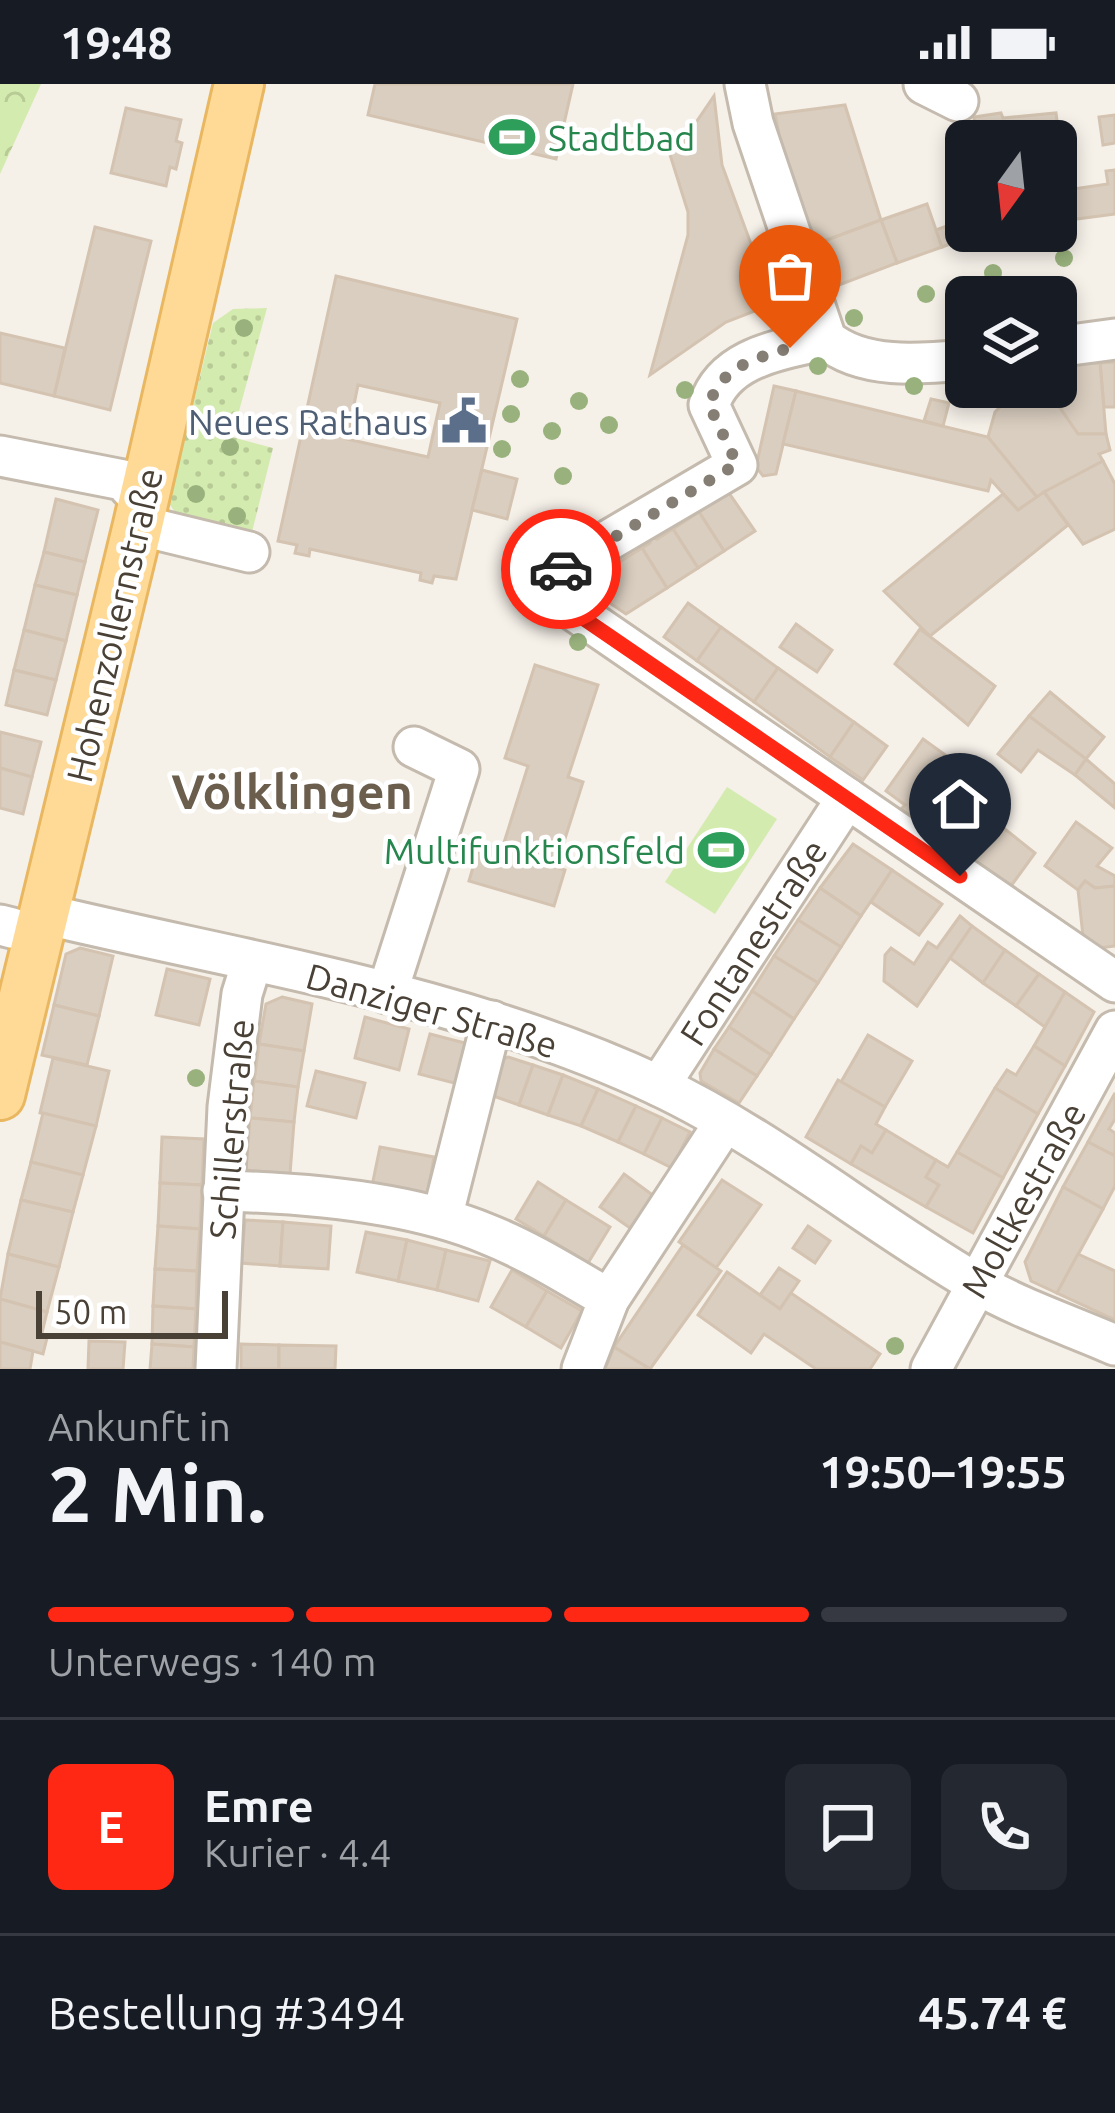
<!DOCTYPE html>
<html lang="de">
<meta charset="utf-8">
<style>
:root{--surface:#171b24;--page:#242831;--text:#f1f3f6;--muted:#9ea1a6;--line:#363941;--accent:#ff2815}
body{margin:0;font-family:Ubuntu,sans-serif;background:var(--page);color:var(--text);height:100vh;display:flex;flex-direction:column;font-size:45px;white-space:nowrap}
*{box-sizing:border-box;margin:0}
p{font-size:39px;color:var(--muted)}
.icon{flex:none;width:66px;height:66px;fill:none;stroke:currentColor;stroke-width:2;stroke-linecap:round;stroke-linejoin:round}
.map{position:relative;height:1285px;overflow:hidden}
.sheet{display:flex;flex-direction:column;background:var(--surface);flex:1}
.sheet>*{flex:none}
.needle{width:78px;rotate:195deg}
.fabs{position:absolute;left:945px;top:36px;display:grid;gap:24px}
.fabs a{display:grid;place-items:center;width:132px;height:132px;border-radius:18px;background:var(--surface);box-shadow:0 6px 18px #0003;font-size:60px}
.scale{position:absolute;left:36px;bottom:30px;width:192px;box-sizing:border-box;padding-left:12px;border:6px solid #494036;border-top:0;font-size:33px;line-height:42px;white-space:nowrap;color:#494036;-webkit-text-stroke:9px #fff;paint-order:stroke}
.pin{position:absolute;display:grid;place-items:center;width:102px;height:102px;color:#fff;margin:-123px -51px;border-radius:50% 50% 50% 0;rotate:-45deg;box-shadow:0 0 12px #0007}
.pin .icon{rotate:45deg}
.courier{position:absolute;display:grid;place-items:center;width:120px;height:120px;margin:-60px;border:9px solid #ff2815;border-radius:50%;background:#fff;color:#222;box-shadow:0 3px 15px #0007}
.headline em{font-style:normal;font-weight:700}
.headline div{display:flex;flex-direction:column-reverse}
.headline{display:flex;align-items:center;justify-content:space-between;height:204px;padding:0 48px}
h1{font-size:78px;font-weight:700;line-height:90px}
.bar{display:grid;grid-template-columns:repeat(4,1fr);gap:18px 12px;align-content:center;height:144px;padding:0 48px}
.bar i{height:15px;border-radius:9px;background:var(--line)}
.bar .on{background:var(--accent)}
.bar p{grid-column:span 4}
.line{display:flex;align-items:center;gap:30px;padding:0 48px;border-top:3px solid var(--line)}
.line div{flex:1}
.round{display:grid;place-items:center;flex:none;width:126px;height:126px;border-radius:18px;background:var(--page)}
.status{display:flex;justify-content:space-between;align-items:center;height:84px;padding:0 60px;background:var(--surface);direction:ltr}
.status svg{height:33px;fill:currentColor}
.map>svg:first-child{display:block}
.grass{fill:url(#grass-dots)}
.forest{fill:url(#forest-crowns)}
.garden{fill:#d4ebaf}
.building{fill:#dacec0;stroke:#d3c3b0;stroke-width:3;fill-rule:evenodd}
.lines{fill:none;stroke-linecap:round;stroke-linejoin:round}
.minor-casing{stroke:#c4baad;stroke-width:45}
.major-casing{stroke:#eab761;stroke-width:54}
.minor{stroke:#fff;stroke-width:39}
.major{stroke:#ffda97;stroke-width:48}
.tree{fill:#99b27d}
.done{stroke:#857e74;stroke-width:12;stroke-dasharray:0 21.6}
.route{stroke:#ff2815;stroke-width:15}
.labels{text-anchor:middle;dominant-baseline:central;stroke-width:9;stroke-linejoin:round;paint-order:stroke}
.leisure-label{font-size:36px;fill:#27864d;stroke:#fff;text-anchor:start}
.service-label{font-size:36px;fill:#4e5e75;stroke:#fff;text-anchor:end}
.street-label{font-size:36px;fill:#494036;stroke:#fff}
.district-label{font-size:48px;font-weight:bold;fill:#6c5e4d;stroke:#fff}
</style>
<div class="status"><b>19:48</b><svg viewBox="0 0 49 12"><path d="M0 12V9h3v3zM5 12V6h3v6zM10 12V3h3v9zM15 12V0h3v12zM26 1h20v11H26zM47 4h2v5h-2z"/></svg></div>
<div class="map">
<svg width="1115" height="1285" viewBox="0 0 1115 1285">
<defs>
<pattern id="grass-dots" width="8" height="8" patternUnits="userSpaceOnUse" patternTransform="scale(3)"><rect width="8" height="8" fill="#d4ebaf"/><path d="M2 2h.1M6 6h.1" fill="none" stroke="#b8cb97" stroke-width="1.8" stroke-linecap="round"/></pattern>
<pattern id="forest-crowns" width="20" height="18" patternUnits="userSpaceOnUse" patternTransform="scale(3)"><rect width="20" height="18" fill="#d4ebaf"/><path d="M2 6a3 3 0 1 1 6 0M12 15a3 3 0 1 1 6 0" fill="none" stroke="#b8cb97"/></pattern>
</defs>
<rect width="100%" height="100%" fill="#f5f0e8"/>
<!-- grass -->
<polygon class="grass" points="267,224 232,353 273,364 251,452 177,431 170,421 171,412 213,239 233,225"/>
<!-- forest -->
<polygon class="forest" points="0,0 41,0 0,90"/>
<!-- garden -->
<polygon class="garden" points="727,703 777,735 715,830 665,798"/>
<!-- building -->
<g class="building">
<polygon points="375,0 573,0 556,75 368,31"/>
<polygon points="714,12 722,81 773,220 726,238 650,291 688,151 688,128 667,61 686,53"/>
<polygon points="845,21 881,136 816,160 783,71 775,30"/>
<polygon points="126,24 181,36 176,57 182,59 176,85 170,83 166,102 111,89"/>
<polygon points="1001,29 1003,34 1056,29 1066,106 1056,107 1056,57 976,57 974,33"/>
<polygon points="1115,31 1115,59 1103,61 1099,33"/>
<polygon points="1115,86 1115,130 1069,136 1066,106 1108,100 1106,87"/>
<polygon points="927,120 942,163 897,179 881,136"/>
<polygon points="881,136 897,179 831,204 816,160"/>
<polygon points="958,138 964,155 942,163 936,146"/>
<polygon points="95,143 151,157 110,326 54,312"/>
<path d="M336 192 517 235 456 495 434 492 432 499 420 496 421 489 310 465 309 472 295 469 297 461 278 457ZM358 301 440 319 428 373 347 355Z"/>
<polygon points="0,249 65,264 54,312 0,299"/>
<polygon points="1115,278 1115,323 1104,323 1100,279"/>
<polygon points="1100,279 1106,350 1078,350 1051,311 1059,303 1057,281"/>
<polygon points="774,302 796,307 776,390 763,392 756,383"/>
<polygon points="796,307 988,353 1037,413 1018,426 991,396 988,407 783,360"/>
<polygon points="1051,311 1078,350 1106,350 1110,366 1099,370 1103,377 1037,413 988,353 995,328 1011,312"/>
<polygon points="931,315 949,319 943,342 924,337"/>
<polygon points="1103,377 1115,400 1115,445 1083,460 1044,408"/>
<polygon points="482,386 517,395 507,435 472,426"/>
<polygon points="1044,408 1068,441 930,552 884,507 1003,410 1018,426"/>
<polygon points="729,409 755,447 724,467 699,428"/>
<polygon points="56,415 98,426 85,478 44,468"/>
<polygon points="699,428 724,467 698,484 673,445"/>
<polygon points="673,445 698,484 667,504 642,464 650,459 651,453 657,455"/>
<polygon points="642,464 667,504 626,530 595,509 595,493"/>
<polygon points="44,468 85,478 77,511 35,501"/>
<polygon points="35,501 77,511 66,557 24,546"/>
<polygon points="688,519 721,543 697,577 664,553"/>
<polygon points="796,540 832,566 817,588 780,563"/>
<polygon points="721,543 778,584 754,618 697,577"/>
<polygon points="920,545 995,602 968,641 895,580"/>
<polygon points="24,546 66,557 56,596 14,586"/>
<polygon points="535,581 598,601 568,693 583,698 556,783 565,786 554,822 469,797 480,759 502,765 528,682 505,674"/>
<polygon points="778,584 854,638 830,673 754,618"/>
<polygon points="14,586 56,596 47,631 6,621"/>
<polygon points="1050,608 1104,653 1086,675 1029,632"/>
<polygon points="1029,632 1086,675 1075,691 1038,666 1021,688 998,670"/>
<polygon points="854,638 887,662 863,696 830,673"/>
<polygon points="0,648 41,658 32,693 0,684"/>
<polygon points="923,655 951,675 937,694 954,706 926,743 901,725 905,721 886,707"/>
<polygon points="1086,675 1115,700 1115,724 1075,691"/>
<polygon points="0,684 32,693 23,730 0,724"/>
<polygon points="954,706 996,738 969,774 926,743"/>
<polygon points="996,738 1035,769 1011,802 969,774"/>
<polygon points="1076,738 1112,764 1097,782 1115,792 1115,802 1095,804 1085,797 1078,806 1045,782"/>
<polygon points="853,760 892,786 861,832 820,804"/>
<polygon points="892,786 942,820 919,851 871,818"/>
<polygon points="1085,797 1095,804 1115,802 1115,862 1099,864 1083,852 1078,806"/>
<polygon points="820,804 861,832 841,863 798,836"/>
<polygon points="960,832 972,842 917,922 884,897 885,871 891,864 914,880 928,858 937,864"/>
<polygon points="798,836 841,863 818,899 774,872"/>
<polygon points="972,842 1005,866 983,899 950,874"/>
<polygon points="80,864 113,872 99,932 54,921 66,870"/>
<polygon points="1005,866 1039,890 1016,922 983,899"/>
<polygon points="774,872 818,899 794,935 752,907"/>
<polygon points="167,885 210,895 199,941 156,931"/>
<polygon points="1039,890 1065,908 1045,943 1016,922"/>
<polygon points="752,907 794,935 771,971 729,943"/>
<polygon points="1065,908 1094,928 1065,982 1034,962"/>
<polygon points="282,913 312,920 304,967 259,960 266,920"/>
<polygon points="54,921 99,932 87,981 42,971"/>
<polygon points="365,933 409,945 399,986 355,974"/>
<polygon points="729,943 771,971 757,992 714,965"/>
<polygon points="430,950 469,960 458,1000 419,990"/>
<polygon points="868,951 912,977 885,1023 841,998"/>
<polygon points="259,960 304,967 298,1003 254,997"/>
<polygon points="1034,962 1065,982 1038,1030 995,1004 1007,986 1016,991"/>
<polygon points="714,965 757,992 739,1019 701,997 700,989"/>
<polygon points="508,973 533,981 519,1021 488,1010 500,976"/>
<polygon points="53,974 109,987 96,1042 40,1029"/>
<polygon points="533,981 563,991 548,1031 519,1021"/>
<polygon points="316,987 365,999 356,1034 307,1022"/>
<polygon points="563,991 598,1005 581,1042 548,1031"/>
<polygon points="838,996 885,1023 876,1040 886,1046 872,1069 861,1062 851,1080 806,1053"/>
<polygon points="254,997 298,1003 294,1038 250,1034"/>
<polygon points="995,1004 1038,1030 1003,1094 957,1068"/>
<polygon points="598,1005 636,1022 618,1058 581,1042"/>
<polygon points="1115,1009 1115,1035 1109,1045 1115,1049 1115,1072 1088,1058"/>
<polygon points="636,1022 662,1034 644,1070 618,1058"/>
<polygon points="43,1029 96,1042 83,1091 31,1078"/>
<polygon points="250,1034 294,1038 290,1090 246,1086"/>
<polygon points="662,1034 690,1048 672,1084 644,1070"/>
<polygon points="886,1046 936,1076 926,1093 939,1101 926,1123 851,1080 861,1062 872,1069"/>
<polygon points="162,1053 204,1055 202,1101 160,1099"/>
<polygon points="1088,1058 1115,1072 1115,1102 1103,1125 1063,1103"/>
<polygon points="380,1063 434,1073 427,1112 372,1102"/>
<polygon points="957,1068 1003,1094 973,1149 926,1123 939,1101 926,1093 936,1076 948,1083"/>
<polygon points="31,1078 83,1091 73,1128 21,1116"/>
<polygon points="624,1090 654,1112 630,1144 600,1123"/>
<polygon points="722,1096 761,1121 716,1184 679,1158"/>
<polygon points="538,1098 566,1116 544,1152 516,1135"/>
<polygon points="160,1099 202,1101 200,1145 158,1142"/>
<polygon points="1063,1103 1103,1125 1057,1209 1031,1197 1025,1178"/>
<polygon points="21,1116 73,1128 59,1183 8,1170"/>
<polygon points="566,1116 610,1143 588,1179 544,1152"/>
<polygon points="245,1136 283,1138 280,1182 241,1179"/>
<polygon points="283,1138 331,1142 328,1185 280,1182"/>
<polygon points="158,1142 200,1145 197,1187 155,1185"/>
<polygon points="808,1142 830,1157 815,1179 793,1164"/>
<polygon points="366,1148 407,1156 398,1197 357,1188"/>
<polygon points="407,1156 446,1166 437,1206 398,1197"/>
<polygon points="683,1161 721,1187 650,1285 614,1263"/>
<polygon points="446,1166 490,1177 478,1217 437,1206"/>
<polygon points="8,1170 59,1183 47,1228 0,1215"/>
<polygon points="1078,1170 1115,1187 1115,1236 1057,1209"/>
<polygon points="779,1184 799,1197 780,1225 760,1211"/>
<polygon points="155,1185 197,1187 196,1225 153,1222"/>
<polygon points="512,1186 547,1207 526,1243 491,1223"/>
<polygon points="727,1188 780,1225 791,1209 880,1270 870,1285 816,1285 764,1250 751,1269 698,1231"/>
<polygon points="547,1207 582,1227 561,1264 526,1243"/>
<polygon points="0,1215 47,1228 41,1253 47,1254 43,1270 0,1258"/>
<polygon points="153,1222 196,1225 194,1263 152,1260"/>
<polygon points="89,1257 125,1258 123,1285 88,1285"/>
<polygon points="0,1258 33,1267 30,1285 0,1285"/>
<polygon points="152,1260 194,1263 193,1285 150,1285"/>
<polygon points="241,1260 279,1261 279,1285 241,1285"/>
<polygon points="279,1261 336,1262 335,1285 279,1285"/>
<polygon points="614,1263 650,1285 605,1285"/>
</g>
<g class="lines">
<!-- minor casing -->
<g class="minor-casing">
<g id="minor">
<path d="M745 0 753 39 826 255C862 286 922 280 966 276"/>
<polyline points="924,0 958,17"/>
<path d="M826 255C781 266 725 272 709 321L737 381 553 489 560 517 1115 898"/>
<polyline points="1056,263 1115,255"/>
<polyline points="0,372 123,396 143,418"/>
<polyline points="138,441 249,468"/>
<path d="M44 830C249 879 465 911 657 1001 769 1054 867 1135 974 1198 1018 1224 1069 1241 1115 1261"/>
<polyline points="0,841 12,844"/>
<polyline points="387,909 459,685 414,663"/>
<polyline points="659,1002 847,714"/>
<path d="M223 1107C306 1109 410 1118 487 1150 530 1167 569 1192 609 1215"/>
<polyline points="442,1134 492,937"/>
<polyline points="216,1285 228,1023 242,910 252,878"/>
<polyline points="582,1285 609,1215 725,1038"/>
<polyline points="931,1285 1115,947"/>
</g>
</g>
<!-- major casing -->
<g class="major-casing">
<polyline id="major" points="0,1011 138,441 239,0"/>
</g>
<!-- minor -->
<use href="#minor" class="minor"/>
<!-- major -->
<use href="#major" class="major"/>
</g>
<!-- trees -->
<g class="tree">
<circle cx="1064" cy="174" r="9"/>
<circle cx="993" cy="189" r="9"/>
<circle cx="926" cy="210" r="9"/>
<circle cx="854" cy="234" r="9"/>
<circle cx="244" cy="244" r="9"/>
<circle cx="818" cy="282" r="9"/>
<circle cx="520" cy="295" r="9"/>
<circle cx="914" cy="302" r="9"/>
<circle cx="685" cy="306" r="9"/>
<circle cx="579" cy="317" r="9"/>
<circle cx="511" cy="330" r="9"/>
<circle cx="609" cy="341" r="9"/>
<circle cx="552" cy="347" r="9"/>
<circle cx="230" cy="363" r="9"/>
<circle cx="502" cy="365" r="9"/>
<circle cx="563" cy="392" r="9"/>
<circle cx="196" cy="410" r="9"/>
<circle cx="237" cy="432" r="9"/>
<circle cx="538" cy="442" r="9"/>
<circle cx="578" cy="558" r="9"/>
<circle cx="196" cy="994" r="9"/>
<circle cx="895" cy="1262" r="9"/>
</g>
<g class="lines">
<!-- done -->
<path class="done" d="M561 485 737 380 709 321C722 282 754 275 790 264"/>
<!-- route -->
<polyline class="route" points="561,485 553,490 560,517 580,532 960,792"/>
</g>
<!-- icons -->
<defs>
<g id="stadium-bare" transform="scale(3.6)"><path d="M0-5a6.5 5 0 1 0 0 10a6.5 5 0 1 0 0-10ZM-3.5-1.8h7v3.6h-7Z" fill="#2e9e5b" stroke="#fff" stroke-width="2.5" paint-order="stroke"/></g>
<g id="civic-bare" transform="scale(3.6)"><path d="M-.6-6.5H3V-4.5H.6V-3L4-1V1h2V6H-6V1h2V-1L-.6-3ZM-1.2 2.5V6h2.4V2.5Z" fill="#5c6f8a" stroke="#fff" stroke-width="2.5" paint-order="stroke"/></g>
</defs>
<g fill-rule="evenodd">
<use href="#stadium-bare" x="512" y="53"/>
<use href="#civic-bare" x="464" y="337"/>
<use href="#stadium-bare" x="721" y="766"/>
</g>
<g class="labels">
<!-- leisure labels -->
<g class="leisure-label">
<text x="548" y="53">Stadtbad</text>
<text x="685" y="766" text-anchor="end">Multifunktionsfeld</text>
</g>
<!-- service labels -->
<g class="service-label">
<text x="428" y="337">Neues Rathaus</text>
</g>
<!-- street labels -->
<g class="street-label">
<text transform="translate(114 541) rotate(-77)">Hohenzollernstraße</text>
<text transform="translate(753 858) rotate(-57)">Fontanestraße</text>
<text transform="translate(432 926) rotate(16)">Danziger Straße</text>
<text transform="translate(231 1045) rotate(-85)">Schillerstraße</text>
<text transform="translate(1023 1116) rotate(-61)">Moltkestraße</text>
</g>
<!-- district labels -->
<g class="district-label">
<text x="292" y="707">Völklingen</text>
</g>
</g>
</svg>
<div class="fabs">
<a><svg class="needle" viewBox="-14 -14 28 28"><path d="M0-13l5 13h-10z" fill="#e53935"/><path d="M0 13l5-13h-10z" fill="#9ea1a6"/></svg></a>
<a><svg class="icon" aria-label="layers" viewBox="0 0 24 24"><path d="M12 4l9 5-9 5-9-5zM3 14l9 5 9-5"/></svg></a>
</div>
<div class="scale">50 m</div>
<div class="pin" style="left:790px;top:264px;background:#ea580c"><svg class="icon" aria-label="bag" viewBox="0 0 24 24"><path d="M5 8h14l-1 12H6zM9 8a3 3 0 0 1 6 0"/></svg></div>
<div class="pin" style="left:960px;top:792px;background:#1f2937"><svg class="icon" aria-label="home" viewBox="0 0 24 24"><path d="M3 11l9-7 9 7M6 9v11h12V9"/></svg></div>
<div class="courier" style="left:561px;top:485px"><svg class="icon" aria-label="car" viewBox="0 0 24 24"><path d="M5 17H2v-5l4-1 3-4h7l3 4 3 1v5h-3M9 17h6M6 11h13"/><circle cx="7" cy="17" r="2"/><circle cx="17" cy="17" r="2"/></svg></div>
</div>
<section class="sheet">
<div class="headline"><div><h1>2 Min.</h1><p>Ankunft in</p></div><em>19:50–19:55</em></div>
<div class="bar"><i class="on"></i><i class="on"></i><i class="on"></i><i></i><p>Unterwegs · 140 m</p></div>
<div class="line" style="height:216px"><b class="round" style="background:var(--accent);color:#fff">E</b><div><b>Emre</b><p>Kurier · 4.4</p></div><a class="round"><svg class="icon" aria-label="chat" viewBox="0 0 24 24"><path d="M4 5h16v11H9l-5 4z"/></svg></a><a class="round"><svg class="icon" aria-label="phone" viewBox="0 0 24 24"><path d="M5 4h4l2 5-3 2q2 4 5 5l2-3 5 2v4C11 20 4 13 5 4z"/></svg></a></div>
<div class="line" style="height:156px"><div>Bestellung #3494</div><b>45.74 €</b></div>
</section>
